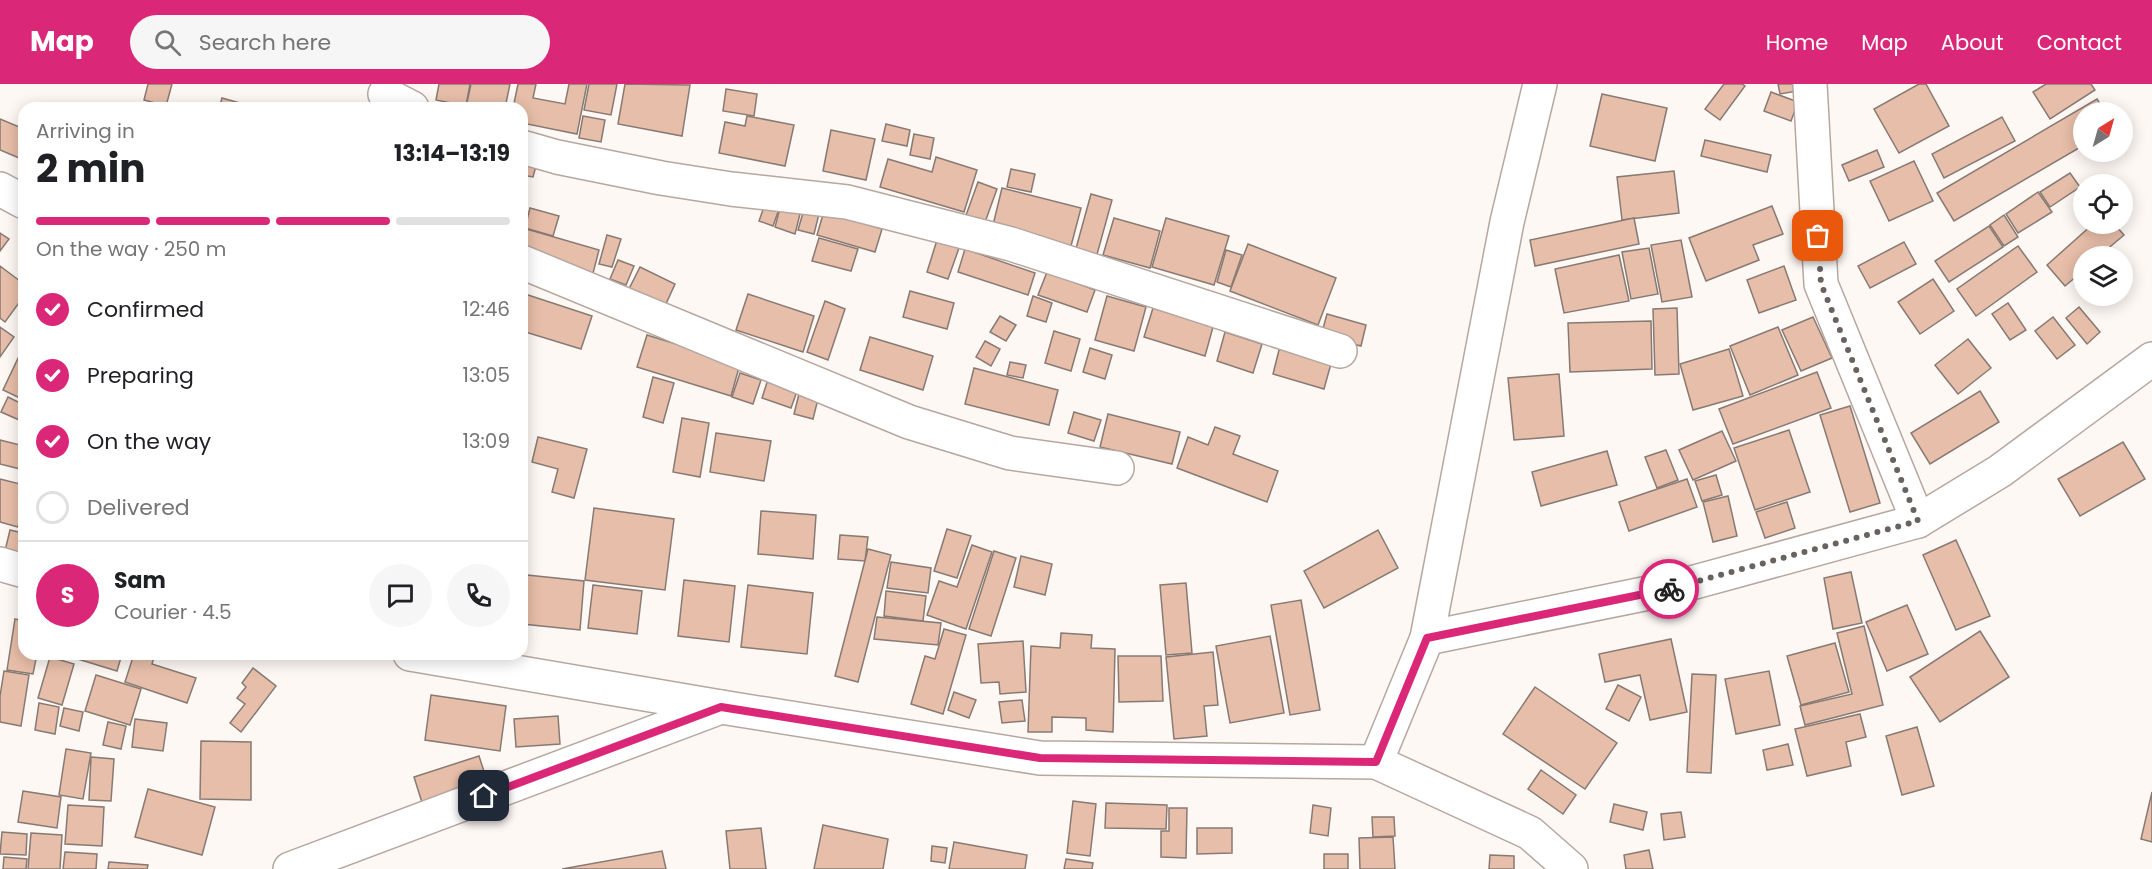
<!DOCTYPE html>
<meta charset="utf-8">
<style>
:root{--surface:#fff;--page:#f6f6f6;--text:#202124;--muted:#757577;--line:#e0e0e0;--accent:#db2777}
body{margin:0;font-family:Poppins,sans-serif;background:var(--page);color:var(--text);height:100vh;display:flex;flex-direction:column;font-size:22px;white-space:nowrap}
*{box-sizing:border-box;margin:0}
p{font-size:20px;color:var(--muted)}
.icon{flex:none;width:33px;height:33px;fill:none;stroke:currentColor;stroke-width:2;stroke-linecap:round;stroke-linejoin:round}
.map{position:relative;flex:1;overflow:hidden}
.side{position:absolute;left:18px;top:18px;width:510px;height:558px;display:flex;flex-direction:column;background:var(--surface);border-radius:18px;box-shadow:0 3px 15px #0003}
.side>*{flex:none}
.needle{width:39px;rotate:37deg}
.buttons{position:absolute;left:2073px;top:18px;display:grid;gap:12px}
.buttons a{display:grid;place-items:center;width:60px;height:60px;border-radius:50%;background:var(--surface);box-shadow:0 3px 15px #0003;font-size:30px}
.pin{position:absolute;display:grid;place-items:center;width:51px;height:51px;color:#fff;margin:-26px;border-radius:12px;box-shadow:0 3px 9px #0006}
.courier{position:absolute;display:grid;place-items:center;width:60px;height:60px;margin:-30px;border:4px solid #db2777;border-radius:50%;background:#fff;color:#222;box-shadow:0 2px 8px #0007}
.overview em{font-style:normal;font-weight:700}
.overview div{display:flex;flex-direction:column-reverse}
.overview{display:flex;align-items:center;justify-content:space-between;height:102px;padding:0 18px}
h1{font-size:39px;font-weight:700;line-height:45px}
.bar{display:grid;grid-template-columns:repeat(4,1fr);gap:9px 6px;align-content:center;height:72px;padding:0 18px}
.bar i{height:8px;border-radius:4px;background:var(--line)}
.bar .selected{background:var(--accent)}
.bar p{grid-column:span 4}
.line{display:flex;align-items:center;gap:15px;padding:0 18px;border-top:2px solid var(--line)}
.line div{flex:1}
.round{display:grid;place-items:center;flex:none;width:63px;height:63px;border-radius:32px;background:var(--page)}
ol{padding:0 18px;list-style:none}
li{display:flex;align-items:center;gap:18px;height:66px}
li p{margin-inline-start:auto}
li .icon{padding:6px;border-radius:50%;background:var(--accent);color:#fff;stroke-width:4}
li:last-child{color:var(--muted)}
li i{width:33px;height:33px;border:3px solid var(--line);border-radius:50%}
header{display:flex;align-items:center;gap:36px;box-sizing:border-box;height:84px;padding:0 30px;background:var(--accent);color:#fff}
header strong{font-size:28px}
nav{display:flex;gap:33px;margin-inline-start:auto;font-size:21px}
.search{width:420px;height:54px;background:var(--page);display:flex;align-items:center;gap:15px;box-sizing:border-box;padding:0 21px;border-radius:33px;color:var(--muted);font-size:22px}
.map>svg:first-child{display:block}
.building{fill:#e7bea9;stroke:#887a73;stroke-width:1.5}
.lines{fill:none;stroke-linecap:round;stroke-linejoin:round}
.street-casing{stroke:#b6a7a0;stroke-width:36}
.street{stroke:#fff;stroke-width:33}
.done{stroke:#686260;stroke-width:6;stroke-dasharray:0 10.8}
.route{stroke:#db2777;stroke-width:8}
</style>
<header>
<strong>Map</strong>
<div class="search"><svg class="icon" aria-label="search" viewBox="0 0 24 24"><circle cx="10" cy="10" r="6"/><path d="M15 15l6 6"/></svg>Search here</div>
<nav><a>Home</a><a>Map</a><a>About</a><a>Contact</a></nav>
</header>
<div class="map">
<svg width="2152" height="785" viewBox="0 0 2152 785">
<rect width="100%" height="100%" fill="#fef8f5"/>
<!-- building -->
<g class="building">
<polygon points="148,0 172,0 166,22 144,16"/>
<polygon points="439,0 470,0 466,22 436,16"/>
<polygon points="471,0 510,0 505,24 466,23"/>
<polygon points="518,0 536,0 533,14 565,20 569,0 587,0 577,50 522,39 522,24 513,24"/>
<polygon points="589,0 617,0 611,31 584,26"/>
<polygon points="625,0 690,1 682,52 618,40"/>
<polygon points="1724,0 1742,0 1745,2 1720,36 1705,25"/>
<polygon points="1778,0 1796,0 1798,7 1780,10"/>
<polygon points="1919,0 1926,0 1949,42 1899,69 1874,25"/>
<polygon points="2046,0 2091,0 2095,6 2050,35 2033,8"/>
<polygon points="726,5 757,10 754,32 723,27"/>
<polygon points="1771,8 1798,18 1791,37 1764,27"/>
<polygon points="1602,10 1667,24 1655,77 1590,62"/>
<polygon points="222,14 254,23 253,24 219,24"/>
<polygon points="2097,15 2105,28 2084,28 2084,61 1954,137 1937,109"/>
<polygon points="583,32 605,36 601,58 579,54"/>
<polygon points="747,32 794,41 785,82 719,69 725,38 745,42"/>
<polygon points="2002,33 2015,57 1944,94 1932,70"/>
<polygon points="0,35 24,45 24,76 0,66"/>
<polygon points="886,40 910,46 907,62 882,57"/>
<polygon points="831,46 875,55 866,96 823,87"/>
<polygon points="914,50 934,54 930,75 910,71"/>
<polygon points="1705,56 1771,71 1767,88 1701,72"/>
<polygon points="1877,66 1884,83 1849,97 1842,81"/>
<polygon points="936,73 977,86 964,128 880,103 888,75 932,88"/>
<polygon points="1914,77 1933,117 1889,137 1870,97"/>
<polygon points="522,79 536,82 533,93 522,91"/>
<polygon points="1011,85 1035,90 1031,108 1007,103"/>
<polygon points="1674,87 1679,129 1622,136 1617,93"/>
<polygon points="2070,89 2080,103 2050,123 2040,108"/>
<polygon points="978,98 997,105 984,141 965,134"/>
<polygon points="1002,104 1081,124 1071,162 993,141"/>
<polygon points="2038,108 2052,128 2018,149 2006,130"/>
<polygon points="1091,110 1112,116 1096,174 1075,168"/>
<polygon points="765,120 779,125 773,142 759,137"/>
<polygon points="805,122 820,126 814,150 798,146"/>
<polygon points="1772,122 1783,150 1753,161 1759,176 1706,197 1689,154"/>
<polygon points="530,124 559,132 553,152 525,144"/>
<polygon points="780,124 800,130 795,150 775,143"/>
<polygon points="824,127 882,145 875,168 817,151"/>
<polygon points="2004,131 2018,153 2004,162 1990,141"/>
<polygon points="1114,134 1160,147 1150,184 1103,171"/>
<polygon points="1166,134 1229,152 1214,201 1152,183"/>
<polygon points="1634,134 1639,160 1535,182 1530,156"/>
<polygon points="2093,140 2114,140 2124,151 2099,172 2084,172 2084,186 2065,202 2047,181"/>
<polygon points="1989,142 2003,163 1949,198 1935,177"/>
<polygon points="523,144 599,166 592,193 522,172"/>
<polygon points="0,149 9,155 0,167"/>
<polygon points="607,151 621,155 612,183 599,180"/>
<polygon points="819,154 858,165 851,187 812,177"/>
<polygon points="937,156 959,164 948,195 927,188"/>
<polygon points="1681,156 1692,213 1662,218 1651,161"/>
<polygon points="1904,158 1916,180 1870,204 1858,182"/>
<polygon points="1248,160 1336,194 1318,241 1230,207"/>
<polygon points="2018,162 2037,188 1976,232 1957,205"/>
<polygon points="1649,164 1658,210 1631,215 1622,168"/>
<polygon points="965,165 1035,189 1028,211 958,188"/>
<polygon points="1226,166 1242,171 1231,203 1217,198"/>
<polygon points="1619,171 1629,217 1564,229 1555,185"/>
<polygon points="618,176 634,182 626,201 610,195"/>
<polygon points="0,182 24,200 24,212 5,238 0,234"/>
<polygon points="1784,182 1796,216 1759,229 1747,196"/>
<polygon points="640,183 675,200 665,222 629,205"/>
<polygon points="1047,188 1095,206 1087,228 1038,211"/>
<polygon points="1933,195 1954,227 1920,250 1898,218"/>
<polygon points="910,207 954,219 947,245 903,233"/>
<polygon points="522,209 592,232 581,265 522,247"/>
<polygon points="748,210 814,232 803,268 736,246"/>
<polygon points="1033,212 1052,219 1046,238 1027,232"/>
<polygon points="1107,212 1146,223 1134,267 1095,256"/>
<polygon points="825,217 845,225 828,276 807,268"/>
<polygon points="2008,219 2026,246 2010,256 1992,230"/>
<polygon points="2079,223 2100,248 2087,260 2066,234"/>
<polygon points="1153,224 1213,243 1205,272 1144,253"/>
<polygon points="1677,224 1679,290 1655,291 1653,225"/>
<polygon points="1327,230 1366,241 1361,262 1321,252"/>
<polygon points="1000,232 1016,241 1006,257 990,248"/>
<polygon points="1813,233 1832,274 1801,287 1782,246"/>
<polygon points="2053,233 2075,261 2057,275 2035,247"/>
<polygon points="1651,237 1652,285 1570,288 1568,239"/>
<polygon points="0,243 14,253 0,273"/>
<polygon points="1778,243 1798,291 1750,311 1730,262"/>
<polygon points="1054,247 1080,255 1071,287 1045,279"/>
<polygon points="1225,248 1262,260 1253,289 1217,277"/>
<polygon points="647,251 740,280 731,312 637,283"/>
<polygon points="870,253 933,272 923,306 860,286"/>
<polygon points="1968,255 1991,284 1958,310 1935,281"/>
<polygon points="985,257 1000,265 991,282 976,273"/>
<polygon points="1280,262 1332,276 1324,305 1273,290"/>
<polygon points="1090,264 1112,271 1105,295 1083,288"/>
<polygon points="1729,265 1743,312 1693,326 1680,280"/>
<polygon points="21,268 24,269 24,316 3,306"/>
<polygon points="1010,278 1026,281 1023,294 1007,291"/>
<polygon points="974,284 1058,306 1049,341 965,320"/>
<polygon points="1817,288 1831,324 1733,360 1719,325"/>
<polygon points="740,289 761,296 753,320 732,313"/>
<polygon points="770,289 800,299 791,324 762,314"/>
<polygon points="1559,290 1564,352 1514,356 1508,294"/>
<polygon points="653,293 674,299 663,339 643,333"/>
<polygon points="800,306 819,311 813,335 794,330"/>
<polygon points="1980,307 1999,338 1930,380 1911,349"/>
<polygon points="8,313 24,321 24,338 1,328"/>
<polygon points="1850,322 1880,419 1850,428 1820,331"/>
<polygon points="1074,328 1101,336 1094,357 1068,349"/>
<polygon points="1108,330 1180,348 1172,380 1100,363"/>
<polygon points="682,334 709,339 700,393 673,388"/>
<polygon points="1215,343 1240,352 1233,370 1278,387 1267,418 1177,384 1188,353 1208,361"/>
<polygon points="1789,346 1810,408 1755,426 1734,364"/>
<polygon points="1722,347 1736,377 1693,396 1679,366"/>
<polygon points="716,349 771,357 764,397 710,388"/>
<polygon points="538,353 587,365 574,414 552,408 558,385 532,378"/>
<polygon points="0,356 24,362 24,386 0,380"/>
<polygon points="2123,358 2145,395 2080,432 2058,395"/>
<polygon points="1666,366 1678,396 1657,404 1645,373"/>
<polygon points="1607,367 1617,401 1541,422 1532,388"/>
<polygon points="1716,391 1722,411 1702,417 1695,397"/>
<polygon points="0,395 24,401 24,419 18,443 0,438"/>
<polygon points="1687,395 1697,423 1629,447 1619,418"/>
<polygon points="1728,412 1737,452 1713,458 1703,418"/>
<polygon points="1787,418 1795,444 1765,454 1756,428"/>
<polygon points="594,424 674,435 665,506 585,496"/>
<polygon points="761,427 816,431 813,475 758,470"/>
<polygon points="24,443 24,471 5,467 10,446 23,449"/>
<polygon points="947,445 971,452 957,494 934,487"/>
<polygon points="1378,446 1398,484 1324,524 1304,487"/>
<polygon points="840,451 868,453 865,477 838,475"/>
<polygon points="1956,456 1990,532 1956,546 1923,471"/>
<polygon points="972,461 992,468 966,545 927,531 939,497 957,503"/>
<polygon points="868,465 891,471 858,598 835,592"/>
<polygon points="994,467 1016,474 991,552 969,545"/>
<polygon points="1021,472 1052,480 1045,511 1014,503"/>
<polygon points="891,478 931,484 928,509 887,504"/>
<polygon points="1851,488 1862,539 1833,545 1824,494"/>
<polygon points="527,491 584,497 580,546 522,540"/>
<polygon points="684,496 735,502 729,558 678,552"/>
<polygon points="1186,499 1192,569 1166,571 1160,501"/>
<polygon points="593,501 642,507 637,550 588,544"/>
<polygon points="748,501 813,509 807,570 741,563"/>
<polygon points="886,507 926,512 923,537 884,532"/>
<polygon points="1301,516 1320,626 1290,631 1271,521"/>
<polygon points="1907,521 1928,570 1887,587 1866,538"/>
<polygon points="877,533 941,539 938,561 874,555"/>
<polygon points="15,535 24,537 24,570 37,570 33,590 7,586"/>
<polygon points="1864,542 1883,621 1805,641 1800,622 1852,610 1837,549"/>
<polygon points="944,545 966,551 943,630 911,620 925,572 935,575"/>
<polygon points="1980,547 2009,593 1940,638 1910,593"/>
<polygon points="1061,549 1092,551 1091,564 1115,565 1113,648 1086,646 1086,634 1052,633 1052,648 1028,648 1031,562 1060,564"/>
<polygon points="1270,552 1284,629 1230,639 1216,562"/>
<polygon points="1671,555 1687,628 1650,636 1640,591 1605,598 1599,570"/>
<polygon points="1023,557 1026,608 1000,610 999,598 981,599 978,560"/>
<polygon points="1835,559 1849,608 1801,621 1787,572"/>
<polygon points="1213,568 1218,621 1204,622 1207,652 1174,655 1166,573"/>
<polygon points="69,570 122,570 117,587 68,572"/>
<polygon points="134,570 155,570 152,580 196,594 187,619 125,598"/>
<polygon points="1118,572 1161,572 1163,617 1119,618"/>
<polygon points="50,573 74,580 62,621 38,614"/>
<polygon points="253,584 276,602 241,648 230,639 245,620 237,614 246,603 242,599"/>
<polygon points="4,587 29,591 21,642 0,638 0,612"/>
<polygon points="1769,587 1780,641 1736,650 1725,595"/>
<polygon points="1692,590 1716,591 1711,689 1687,688"/>
<polygon points="96,591 141,605 130,641 85,627"/>
<polygon points="1618,601 1641,613 1629,637 1606,625"/>
<polygon points="1535,603 1617,659 1585,705 1503,650"/>
<polygon points="954,608 976,616 969,634 948,626"/>
<polygon points="431,611 506,622 500,667 425,656"/>
<polygon points="1022,616 1025,637 1002,639 999,618"/>
<polygon points="39,619 59,623 55,650 35,646"/>
<polygon points="64,624 83,628 79,647 60,642"/>
<polygon points="1860,630 1866,653 1846,658 1851,682 1807,692 1795,645"/>
<polygon points="558,632 560,660 516,663 514,635"/>
<polygon points="135,635 167,639 163,667 132,663"/>
<polygon points="108,638 126,642 121,665 103,661"/>
<polygon points="1917,643 1934,702 1902,711 1886,652"/>
<polygon points="201,657 251,658 251,716 200,715"/>
<polygon points="1788,660 1793,681 1767,686 1763,666"/>
<polygon points="66,665 91,669 83,715 59,711"/>
<polygon points="479,672 490,706 425,728 414,693"/>
<polygon points="91,673 114,675 111,717 89,716"/>
<polygon points="1541,686 1576,711 1563,730 1528,705"/>
<polygon points="148,705 215,723 202,771 135,753"/>
<polygon points="23,707 61,713 57,744 18,738"/>
<polygon points="2152,708 2152,758 2141,755"/>
<polygon points="1073,717 1096,720 1090,772 1067,769"/>
<polygon points="1106,719 1167,721 1166,745 1105,744"/>
<polygon points="1614,720 1647,728 1643,746 1610,738"/>
<polygon points="68,721 104,723 102,762 65,760"/>
<polygon points="1313,721 1331,724 1328,752 1310,749"/>
<polygon points="1169,724 1187,724 1186,774 1161,773 1161,747 1169,747"/>
<polygon points="1681,728 1685,753 1664,756 1661,730"/>
<polygon points="1372,733 1394,733 1395,752 1373,753"/>
<polygon points="823,741 888,755 883,785 814,785"/>
<polygon points="761,744 766,785 730,785 726,747"/>
<polygon points="1197,744 1232,744 1232,769 1197,770"/>
<polygon points="2,748 27,750 26,771 0,770"/>
<polygon points="31,749 62,751 60,785 28,785"/>
<polygon points="1393,753 1395,785 1360,785 1359,754"/>
<polygon points="954,758 1027,771 1025,785 949,785"/>
<polygon points="932,762 947,764 945,779 931,777"/>
<polygon points="1649,766 1653,785 1626,785 1624,771"/>
<polygon points="662,767 666,785 562,785"/>
<polygon points="65,768 97,770 96,785 63,785"/>
<rect x="1324" y="770" width="24" height="15"/>
<polygon points="1490,771 1514,772 1514,785 1489,785"/>
<polygon points="4,773 27,775 26,785 3,785"/>
<polygon points="1066,775 1093,779 1092,785 1064,785"/>
<polygon points="109,778 148,781 147,785 108,785"/>
</g>
<g class="lines">
<!-- street casing -->
<g class="street-casing">
<g id="street">
<polyline points="1810,0 1821,200 1918,437"/>
<polyline points="385,10 412,24"/>
<polyline points="522,63 557,73 661,94 731,105 847,118 1011,160 1340,267"/>
<polyline points="0,105 24,118"/>
<polyline points="522,178 909,338 1010,369 1117,384"/>
<polyline points="0,480 24,487"/>
<polyline points="1427,554 1673,504 1918,437 2000,387 2152,275"/>
<polyline points="410,570 721,623 1040,674 1376,678 1427,554 1507,138 1540,0"/>
<polyline points="1376,678 1530,749 1571,785"/>
<polyline points="290,785 721,623"/>
</g>
</g>
<!-- street -->
<use href="#street" class="street"/>
</g>
<g class="lines">
<!-- done -->
<polyline class="done" points="1669,505 1918,437 1821,200 1818,152"/>
<!-- route -->
<polyline class="route" points="484,712 721,623 1040,674 1376,678 1427,554 1669,505"/>
</g>
</svg>
<div class="buttons">
<a><svg class="needle" viewBox="-14 -14 28 28"><path d="M0-13l5 13h-10z" fill="#e53935"/><path d="M0 13l5-13h-10z" fill="#757577"/></svg></a>
<a><svg class="icon" aria-label="locate" viewBox="0 0 24 24"><circle cx="12" cy="12" r="6"/><path d="M12 2v4M12 18v4M2 12h4M18 12h4"/></svg></a>
<a><svg class="icon" aria-label="layers" viewBox="0 0 24 24"><path d="M12 4l9 5-9 5-9-5zM3 14l9 5 9-5"/></svg></a>
</div>
<div class="pin" style="left:1818px;top:152px;background:#ea580c"><svg class="icon" aria-label="bag" viewBox="0 0 24 24"><path d="M5 8h14l-1 12H6zM9 8a3 3 0 0 1 6 0"/></svg></div>
<div class="pin" style="left:484px;top:712px;background:#1f2937"><svg class="icon" aria-label="home" viewBox="0 0 24 24"><path d="M3 11l9-7 9 7M6 9v11h12V9"/></svg></div>
<div class="courier" style="left:1669px;top:505px"><svg class="icon" aria-label="bike" viewBox="0 0 24 24"><circle cx="6" cy="16" r="4"/><circle cx="18" cy="16" r="4"/><path d="M6 16l4-8h5l3 8M10 8l3 8H6M13 5h3"/></svg></div>
<section class="side">
<div class="overview"><div><h1>2 min</h1><p>Arriving in</p></div><em>13:14–13:19</em></div>
<div class="bar"><i class="selected"></i><i class="selected"></i><i class="selected"></i><i></i><p>On the way · 250 m</p></div>
<ol>
<li><svg class="icon" aria-label="check" viewBox="0 0 24 24"><path d="M5 12l5 5 9-10"/></svg>Confirmed<p>12:46</p></li>
<li><svg class="icon" aria-label="check" viewBox="0 0 24 24"><path d="M5 12l5 5 9-10"/></svg>Preparing<p>13:05</p></li>
<li><svg class="icon" aria-label="check" viewBox="0 0 24 24"><path d="M5 12l5 5 9-10"/></svg>On the way<p>13:09</p></li>
<li><i></i>Delivered</li>
</ol>
<div class="line" style="height:108px"><b class="round" style="background:var(--accent);color:#fff">S</b><div><b>Sam</b><p>Courier · 4.5</p></div><a class="round"><svg class="icon" aria-label="chat" viewBox="0 0 24 24"><path d="M4 5h16v11H9l-5 4z"/></svg></a><a class="round"><svg class="icon" aria-label="phone" viewBox="0 0 24 24"><path d="M5 4h4l2 5-3 2q2 4 5 5l2-3 5 2v4C11 20 4 13 5 4z"/></svg></a></div>
</section>
</div>
